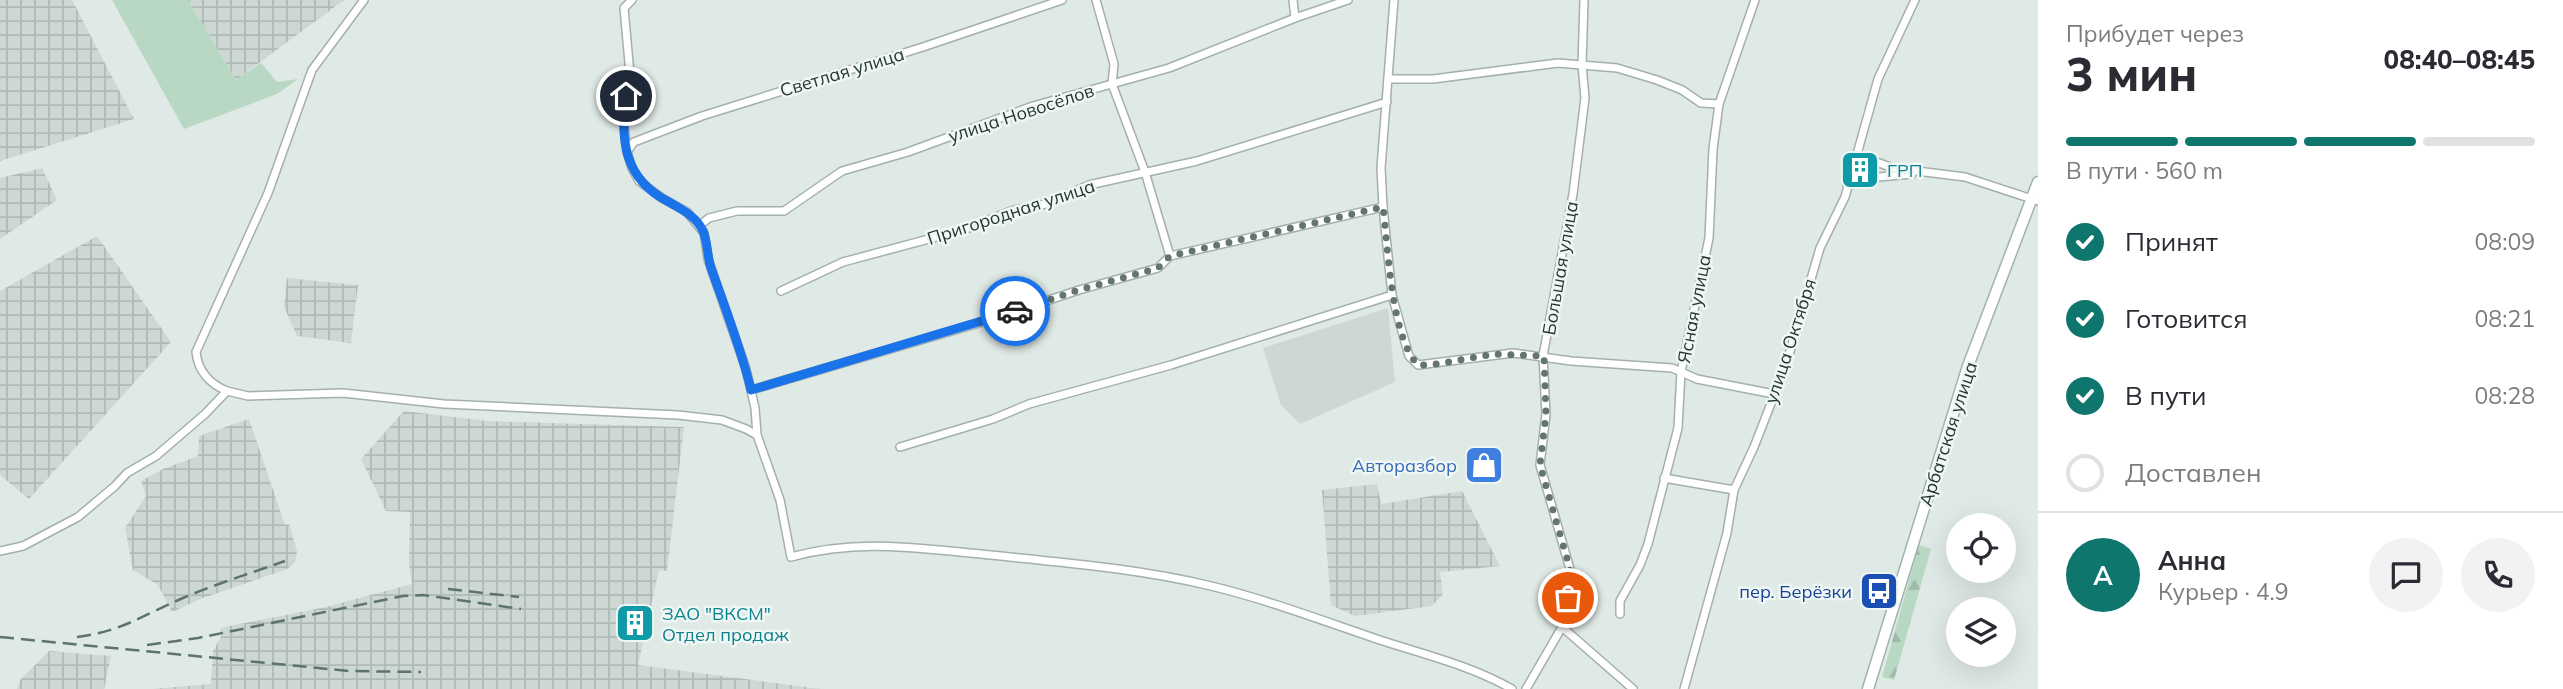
<!DOCTYPE html>
<html lang="ru">
<meta charset="utf-8">
<style>
:root{--surface:#fff;--page:#f2f2f3;--text:#2b2b33;--muted:#7c7c81;--line:#e1e1e2;--accent:#0f766e}
body{margin:0;font-family:Mulish,sans-serif;background:var(--page);color:var(--text);height:100vh;display:flex;flex-direction:column;font-size:26px;white-space:nowrap}
*{box-sizing:border-box;margin:0}
p{font-size:23px;color:var(--muted)}
.icon{flex:none;width:38px;height:38px;fill:none;stroke:currentColor;stroke-width:2;stroke-linecap:round;stroke-linejoin:round}
.map{position:relative;flex:1;overflow:hidden}
.details{display:flex;flex-direction:column;background:var(--surface);width:525px}
.details>*{flex:none}
.controls{position:absolute;left:1946px;top:513px;display:grid;gap:14px}
.controls a{display:grid;place-items:center;width:70px;height:70px;border-radius:50%;background:var(--surface);box-shadow:0 7px 28px #0002;font-size:35px}
.pin{position:absolute;display:grid;place-items:center;width:60px;height:60px;color:#fff;margin:-30px;border:4px solid #fff;border-radius:50%;box-shadow:0 2px 7px #0007}
.courier{position:absolute;display:grid;place-items:center;width:70px;height:70px;margin:-35px;border:5px solid #1a73e8;border-radius:50%;background:#fff;color:#222;box-shadow:0 2px 9px #0007}
.overview em{font-style:normal;font-weight:800}
.overview div{display:flex;flex-direction:column-reverse}
.overview{display:flex;align-items:center;justify-content:space-between;height:119px;padding:0 28px}
h1{font-size:46px;font-weight:800;line-height:52px}
.bar{display:grid;grid-template-columns:repeat(4,1fr);gap:10px 7px;align-content:center;height:84px;padding:0 28px}
.bar i{height:9px;border-radius:5px;background:var(--line)}
.bar .active{background:var(--accent)}
.bar p{grid-column:span 4}
.line{display:flex;align-items:center;gap:18px;padding:0 28px;border-top:2px solid var(--line)}
.line div{flex:1}
.round{display:grid;place-items:center;flex:none;width:74px;height:74px;border-radius:37px;background:var(--page)}
ol{padding:0 28px;list-style:none}
li{display:flex;align-items:center;gap:21px;height:77px}
li p{margin-inline-start:auto}
li .icon{padding:7px;border-radius:50%;background:var(--accent);color:#fff;stroke-width:4}
li:last-child{color:var(--muted)}
li i{width:38px;height:38px;border:4px solid var(--line);border-radius:50%}
main{display:flex;flex:1;min-height:0}
.map>svg:first-child{display:block}
.built{fill:#cdd8d4}
.industrial{fill:url(#industrial-grid)}
.grass{fill:#b9d8c4}
.forest{fill:url(#forest-firs)}
.lines{fill:none;stroke-linecap:round;stroke-linejoin:round}
.street-casing{stroke:#a3b0ac;stroke-width:10}
.secondary-casing{stroke:#9fb3ad;stroke-width:13}
.street{stroke:#fff;stroke-width:7}
.secondary{stroke:#fff;stroke-width:10}
.rail{stroke:#5c736e;stroke-width:2.5;stroke-dasharray:14 7;stroke-linecap:butt}
.done{stroke:#647571;stroke-width:7;stroke-dasharray:0 12.6}
.route{stroke:#1a73e8;stroke-width:9}
.labels{text-anchor:middle;dominant-baseline:central;stroke-width:5;stroke-linejoin:round;paint-order:stroke}
.street-label{font-size:18px;fill:#223733;stroke:#eff6f3}
.culture-label{font-size:18px;fill:#0d838f;stroke:#eff6f3;text-anchor:start}
.shop-label{font-size:18px;fill:#366cbe;stroke:#eff6f3;text-anchor:end}
.transit-label{font-size:18px;fill:#164399;stroke:#eff6f3;text-anchor:end}
</style>
<main>
<div class="map">
<svg width="2038" height="689" viewBox="0 0 2038 689">
<defs>
<pattern id="industrial-grid" width="8" height="8" patternUnits="userSpaceOnUse" patternTransform="scale(1.75)"><rect width="8" height="8" fill="#cdd8d4"/><path d="M0 4h8M4 0v8" fill="none" stroke="#b0bab6"/></pattern>
<pattern id="forest-firs" width="22" height="20" patternUnits="userSpaceOnUse" patternTransform="scale(1.75)"><rect width="22" height="20" fill="#b9d8c4"/><path d="M5 1l3.5 6h-7zM16 11l3.5 6h-7z" fill="#9fbaa9"/></pattern>
</defs>
<rect width="100%" height="100%" fill="#dfe9e5"/>
<!-- built -->
<polygon class="built" points="1388,308 1395,382 1300,424 1281,405 1263,348"/>
<!-- industrial -->
<g class="industrial">
<polygon points="0,0 72,0 134,119 0,161"/>
<polygon points="188,0 344,0 236,80"/>
<polygon points="42,168 57,200 0,239 0,178"/>
<polygon points="97,236 171,342 29,499 0,475 0,291"/>
<polygon points="287,278 358,285 351,343 297,336 284,307"/>
<polygon points="404,411 487,421 684,427 667,571 659,570 638,665 821,689 152,689 211,684 213,651 221,637 220,628 326,607 412,584 409,564 410,512 386,511 361,459"/>
<polygon points="249,419 285,525 289,524 297,551 295,562 287,569 203,598 172,612 158,585 133,570 125,528 146,496 141,481 163,469 198,456 199,436"/>
<polygon points="1377,484 1381,504 1462,491 1500,566 1440,572 1443,594 1432,606 1355,616 1331,605 1322,490"/>
<polygon points="49,651 111,656 104,689 17,689 20,680"/>
</g>
<!-- grass -->
<polygon class="grass" points="112,0 188,0 236,80 261,63 277,82 298,79 277,94 184,129"/>
<!-- forest -->
<polygon class="forest" points="1919,545 1931,549 1894,680 1882,677"/>
<g class="lines">
<!-- street casing -->
<g class="street-casing">
<g id="street">
<path d="M632 0 624 8 630 74 623 118 627 152 632 168 639 181 662 198 687 212 704 233 708 259 746 369 755 408 757 435 780 500 791 557C858 539 913 548 981 554 1057 562 1136 568 1211 586 1269 600 1326 622 1383 641 1426 655 1472 666 1512 689"/>
<polyline points="1096,0 1114,64 1112,84 1145,172 1170,256"/>
<polyline points="1293,0 1295,18"/>
<polyline points="1394,0 1381,168 1383,207 1392,295 1409,356 1418,365 1513,353 1571,361 1672,368 1697,379 1774,394"/>
<polyline points="1388,79 1433,79 1558,63 1617,68 1657,80 1682,90 1701,103 1719,104"/>
<polyline points="627,152 634,142 702,116 923,47 1062,0"/>
<polyline points="1857,155 1893,168 1965,177 2038,201"/>
<polyline points="1847,186 1879,177 1912,174"/>
<polyline points="700,225 709,218 737,211 784,211 842,171 908,152 1033,106 1169,68 1295,18 1348,0"/>
<polyline points="781,291 843,262 966,229 1014,210 1046,204 1089,185 1197,161 1387,102"/>
<polyline points="751,390 989,320 1079,290 1158,268 1170,256 1383,207"/>
<path d="M227 391C210 384 198 371 196 352L268 193 312 70 364 0"/>
<polyline points="900,447 993,419 1029,404 1171,365 1392,295"/>
<polyline points="1664,478 1734,490"/>
<polyline points="0,551 23,546 78,517 115,486 127,473 156,456 205,414 227,391 248,396 343,393 444,404 678,415 722,420 746,429 757,435"/>
<polyline points="1620,614 1620,601 1640,565 1648,544 1678,428 1681,372 1709,238 1713,149 1719,104 1755,0"/>
<polyline points="1562,627 1633,689"/>
<polyline points="1526,689 1562,627 1568,598 1570,569 1540,465 1546,414 1543,356 1573,194 1585,98 1582,65 1584,0"/>
<polyline points="1684,689 1727,533 1734,490 1754,447 1786,365 1820,248 1845,197 1878,79 1915,0"/>
</g>
</g>
<!-- secondary casing -->
<g class="secondary-casing">
<polyline id="secondary" points="1868,689 1968,366 2038,182"/>
</g>
<!-- street -->
<use href="#street" class="street"/>
<!-- secondary -->
<use href="#secondary" class="secondary"/>
<!-- rail -->
<g class="rail">
<polyline points="448,589 519,597"/>
<polyline points="0,637 349,671 421,672"/>
<path d="M77 637C123 631 143 615 183 598 216 584 251 573 285 561"/>
<polyline points="147,645 198,638 403,596 423,595 521,609"/>
</g>
</g>
<g class="lines">
<!-- done -->
<path class="done" d="M1015 311 1079 290 1158 268 1170 256 1383 207C1388 246 1391 338 1418 365H1431L1494 354 1544 356 1546 414 1540 465 1570 569 1568 598"/>
<!-- route -->
<path class="route" d="M626 96C620 140 624 178 667 201 681 209 696 216 703 231 708 243 707 256 711 268 725 308 741 348 751 390L1015 311"/>
</g>
<!-- icons -->
<defs>
<g id="building-square" transform="scale(2.0125)"><rect x="-9" y="-9" width="18" height="18" rx="4" fill="#0f9aa8" stroke="#eff6f3"/><path d="M-4-6H4V6H1V3H-1V6H-4ZM-2.5-4.3h1.7v1.8h-1.7ZM.8-4.3h1.7v1.8H.8ZM-2.5-1h1.7V.8h-1.7ZM.8-1h1.7V.8H.8Z" fill="#fff"/></g>
<g id="shop-square" transform="scale(2.0125)"><rect x="-9" y="-9" width="18" height="18" rx="4" fill="#3f7fe0" stroke="#eff6f3"/><path d="M-5-2.5h2.3a2.7 3.5 0 0 1 5.4 0H5L5.5 6h-11ZM-1.5-2.5h3a1.5 2.3 0 0 0-3 0Z" fill="#fff"/></g>
<g id="bus-square" transform="scale(2.0125)"><rect x="-9" y="-9" width="18" height="18" rx="4" fill="#1a4fb4" stroke="#eff6f3"/><path d="M-5-6H5V4H4V6H2V4H-2V6H-4V4H-5ZM-3.5-4V0h7V-4ZM-3.5 1.2v1.5H-2V1.2ZM2 1.2v1.5H3.5V1.2Z" fill="#fff"/></g>
</defs>
<g fill-rule="evenodd">
<use href="#building-square" x="1860" y="170"/>
<use href="#shop-square" x="1484" y="465"/>
<use href="#bus-square" x="1879" y="591"/>
<use href="#building-square" x="635" y="623"/>
</g>
<g class="labels">
<!-- street labels -->
<g class="street-label">
<text transform="translate(842 72) rotate(-17)">Светлая улица</text>
<text transform="translate(1021 113) rotate(-18)">улица Новосёлов</text>
<text transform="translate(1011 212) rotate(-18)">Пригородная улица</text>
<text transform="translate(1560 268) rotate(-80)">Большая улица</text>
<text transform="translate(1694 309) rotate(-79)">Ясная улица</text>
<text transform="translate(1790 341) rotate(-72)">улица Октября</text>
<text transform="translate(1948 434) rotate(-72)">Арбатская улица</text>
</g>
<!-- culture labels -->
<g class="culture-label">
<text x="1887" y="170">ГРП</text>
<text x="662" y="613">ЗАО "ВКСМ"<tspan x="662" dy="21">Отдел продаж</tspan></text>
</g>
<!-- shop labels -->
<g class="shop-label">
<text x="1457" y="465">Авторазбор</text>
</g>
<!-- transit labels -->
<g class="transit-label">
<text x="1852" y="591">пер. Берёзки</text>
</g>
</g>
</svg>
<div class="controls">
<a><svg class="icon" aria-label="locate" viewBox="0 0 24 24"><circle cx="12" cy="12" r="6"/><path d="M12 2v4M12 18v4M2 12h4M18 12h4"/></svg></a>
<a><svg class="icon" aria-label="layers" viewBox="0 0 24 24"><path d="M12 4l9 5-9 5-9-5zM3 14l9 5 9-5"/></svg></a>
</div>
<div class="pin" style="left:1568px;top:598px;background:#ea580c"><svg class="icon" aria-label="bag" viewBox="0 0 24 24"><path d="M5 8h14l-1 12H6zM9 8a3 3 0 0 1 6 0"/></svg></div>
<div class="pin" style="left:626px;top:96px;background:#1f2937"><svg class="icon" aria-label="home" viewBox="0 0 24 24"><path d="M3 11l9-7 9 7M6 9v11h12V9"/></svg></div>
<div class="courier" style="left:1015px;top:311px"><svg class="icon" aria-label="car" viewBox="0 0 24 24"><path d="M5 17H2v-5l4-1 3-4h7l3 4 3 1v5h-3M9 17h6M6 11h13"/><circle cx="7" cy="17" r="2"/><circle cx="17" cy="17" r="2"/></svg></div>
</div>
<section class="details">
<div class="overview"><div><h1>3 мин</h1><p>Прибудет через</p></div><em>08:40–08:45</em></div>
<div class="bar"><i class="active"></i><i class="active"></i><i class="active"></i><i></i><p>В пути · 560 m</p></div>
<ol>
<li><svg class="icon" aria-label="check" viewBox="0 0 24 24"><path d="M5 12l5 5 9-10"/></svg>Принят<p>08:09</p></li>
<li><svg class="icon" aria-label="check" viewBox="0 0 24 24"><path d="M5 12l5 5 9-10"/></svg>Готовится<p>08:21</p></li>
<li><svg class="icon" aria-label="check" viewBox="0 0 24 24"><path d="M5 12l5 5 9-10"/></svg>В пути<p>08:28</p></li>
<li><i></i>Доставлен</li>
</ol>
<div class="line" style="height:126px"><b class="round" style="background:var(--accent);color:#fff">А</b><div><b>Анна</b><p>Курьер · 4.9</p></div><a class="round"><svg class="icon" aria-label="chat" viewBox="0 0 24 24"><path d="M4 5h16v11H9l-5 4z"/></svg></a><a class="round"><svg class="icon" aria-label="phone" viewBox="0 0 24 24"><path d="M5 4h4l2 5-3 2q2 4 5 5l2-3 5 2v4C11 20 4 13 5 4z"/></svg></a></div>
</section>
</main>
